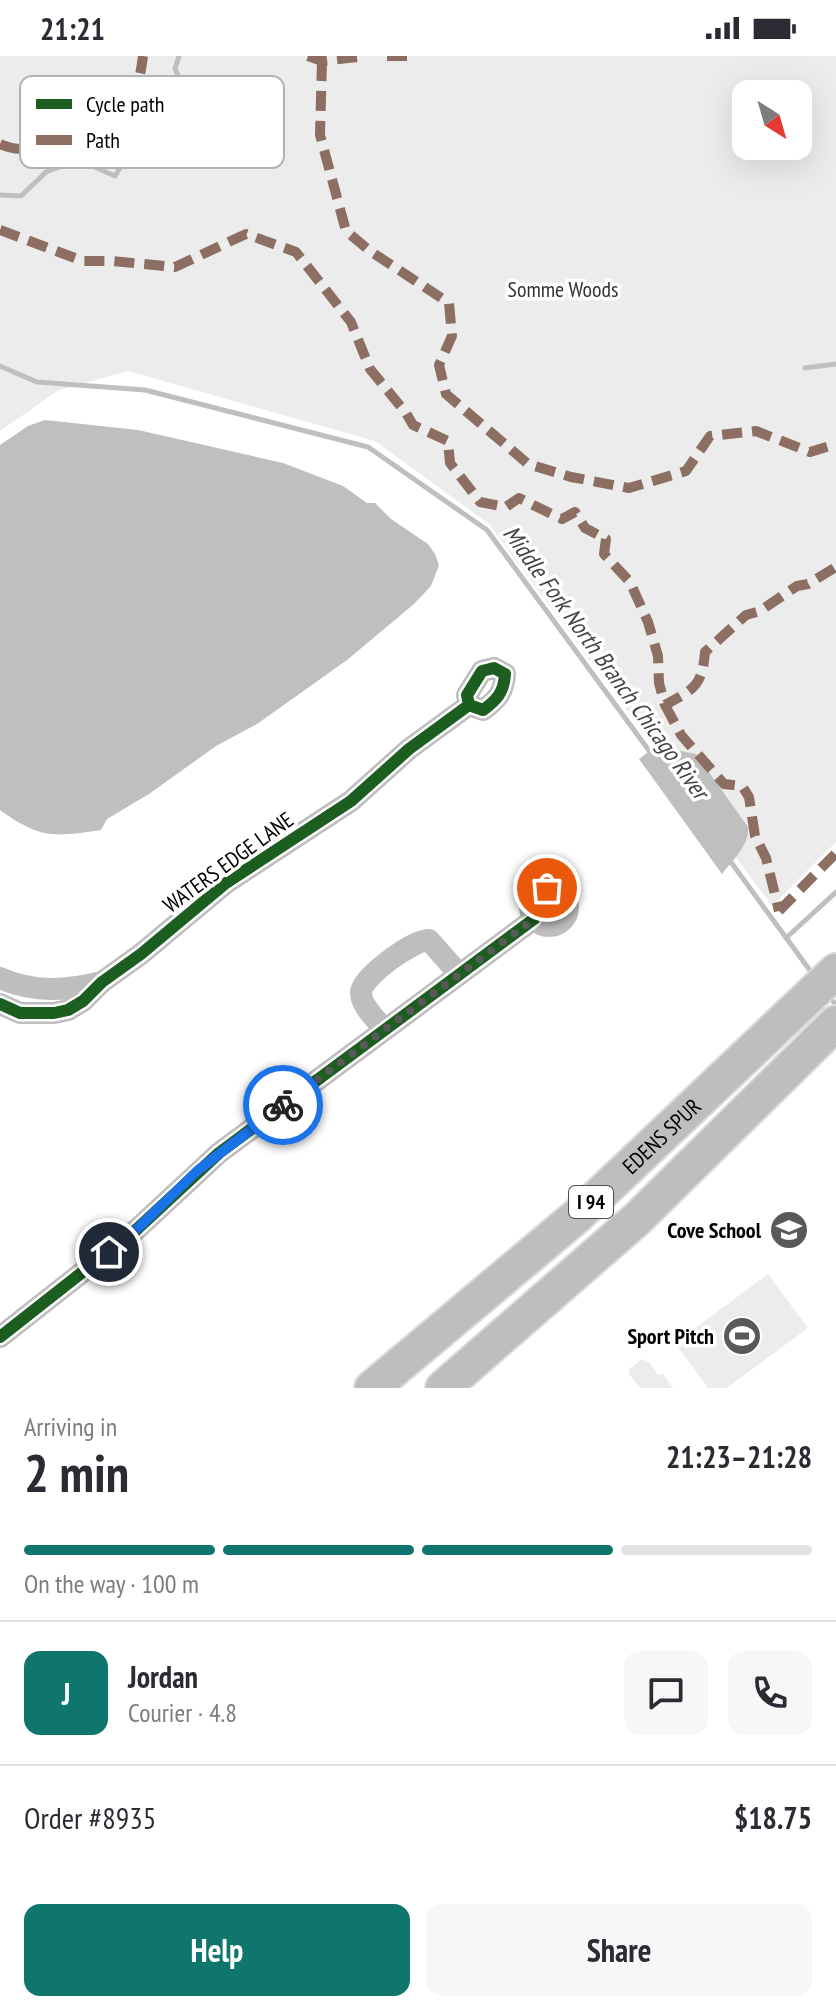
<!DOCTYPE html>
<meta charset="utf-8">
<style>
:root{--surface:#fff;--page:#f7f7f7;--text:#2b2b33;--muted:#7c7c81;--line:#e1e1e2;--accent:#0f766e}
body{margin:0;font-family:"PT Sans Narrow",sans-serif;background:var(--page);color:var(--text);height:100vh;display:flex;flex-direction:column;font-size:30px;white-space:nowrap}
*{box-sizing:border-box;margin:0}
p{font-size:26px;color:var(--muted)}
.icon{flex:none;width:44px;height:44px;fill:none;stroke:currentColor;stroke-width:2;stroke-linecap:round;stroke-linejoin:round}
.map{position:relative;height:1332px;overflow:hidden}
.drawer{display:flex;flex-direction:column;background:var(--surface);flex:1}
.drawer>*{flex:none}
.needle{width:52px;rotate:143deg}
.tools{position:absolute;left:732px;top:24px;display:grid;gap:16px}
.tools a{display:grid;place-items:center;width:80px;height:80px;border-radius:16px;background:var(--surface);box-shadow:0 8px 32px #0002;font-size:40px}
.pin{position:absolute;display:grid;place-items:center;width:68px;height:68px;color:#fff;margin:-34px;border:4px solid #fff;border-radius:50%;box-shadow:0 2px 8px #0007}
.courier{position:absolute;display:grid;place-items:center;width:80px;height:80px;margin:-40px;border:6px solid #1a73e8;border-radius:50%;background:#fff;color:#222;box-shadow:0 2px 10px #0007}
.headline em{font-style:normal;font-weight:600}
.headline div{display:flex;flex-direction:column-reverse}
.headline{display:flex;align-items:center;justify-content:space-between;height:136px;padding:0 24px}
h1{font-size:52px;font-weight:600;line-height:60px}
.bar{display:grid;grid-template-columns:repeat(4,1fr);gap:12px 8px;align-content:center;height:96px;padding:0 24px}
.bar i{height:10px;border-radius:6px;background:var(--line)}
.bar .selected{background:var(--accent)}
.bar p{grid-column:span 4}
.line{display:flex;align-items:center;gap:20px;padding:0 24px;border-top:2px solid var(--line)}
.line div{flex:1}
.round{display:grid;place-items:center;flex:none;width:84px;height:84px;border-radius:16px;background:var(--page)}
.button{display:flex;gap:16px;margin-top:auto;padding:16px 24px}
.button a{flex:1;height:92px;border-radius:16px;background:var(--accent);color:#fff;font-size:32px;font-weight:600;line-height:92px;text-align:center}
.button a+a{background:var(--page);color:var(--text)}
.status{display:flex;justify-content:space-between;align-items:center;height:56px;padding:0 40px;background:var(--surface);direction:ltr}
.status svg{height:22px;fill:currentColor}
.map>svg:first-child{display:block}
.green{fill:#ececec;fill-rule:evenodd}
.water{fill:#bfbfbf}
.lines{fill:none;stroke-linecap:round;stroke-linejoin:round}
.stream{stroke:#bfbfbf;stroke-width:5}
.highway-casing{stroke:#dbdbdb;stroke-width:38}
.minor{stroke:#bebebe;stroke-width:22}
.highway{stroke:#bebebe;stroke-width:34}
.quiet{stroke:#8d6e63;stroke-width:10;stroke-dasharray:20 10;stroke-linecap:butt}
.cycleway-casing{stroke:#fff;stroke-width:17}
.cycleway{stroke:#1b5e20;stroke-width:12}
.done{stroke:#595959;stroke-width:8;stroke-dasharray:0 14.4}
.route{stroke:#1a73e8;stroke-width:10}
.labels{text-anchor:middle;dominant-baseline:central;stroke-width:7;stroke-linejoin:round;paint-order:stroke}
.shield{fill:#fff;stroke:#4c4c4c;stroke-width:2}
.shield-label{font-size:20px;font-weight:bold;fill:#000}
.park-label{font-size:22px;fill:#333;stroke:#fff}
.street-label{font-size:22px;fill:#000;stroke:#fff}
.poi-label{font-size:22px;font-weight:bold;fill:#000;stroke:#fff;text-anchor:end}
.water-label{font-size:24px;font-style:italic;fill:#444;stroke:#fff}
.key{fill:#fff;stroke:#b2b2b2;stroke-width:2}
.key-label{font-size:22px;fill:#000}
</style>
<div class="status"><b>21:21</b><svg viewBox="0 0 49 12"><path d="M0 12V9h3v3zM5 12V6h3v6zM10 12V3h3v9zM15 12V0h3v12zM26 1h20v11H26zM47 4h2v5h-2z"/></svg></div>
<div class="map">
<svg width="836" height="1332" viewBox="0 0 836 1332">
<rect width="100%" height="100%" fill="#fff"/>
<!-- green -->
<g class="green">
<path d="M0 0H836V786L772 850 489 468 375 385 128 315 59 334 0 375ZM746 38H798V90H746Z"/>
<polygon points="768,1218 808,1272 727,1332 708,1332 675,1287"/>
<polygon points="642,1303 649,1306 658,1319 663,1318 673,1332 640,1332 629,1318 629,1313"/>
</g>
<!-- water -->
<g class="water">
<path d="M45 364 138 374 283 407 343 430 367 447H375L391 463 428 488 435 498 439 509 431 530 414 548 347 604 257 668 216 690 149 738 107 763 101 774C54 781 40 783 0 754V389L28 370Z"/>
<path d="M656 690 696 698 748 771C750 788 732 805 722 818L639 703Z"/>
</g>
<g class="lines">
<!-- stream -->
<g class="stream">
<path d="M0 139 21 140 46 116 78 104 115 120 130 96 154 89 170 92C193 55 195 52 175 13L179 0"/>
<polyline points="0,310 37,326 145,334 368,391 487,474 653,700"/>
<polyline points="805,312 836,308"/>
<polyline points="728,802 814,920"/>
<polyline points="786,882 836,836"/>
<polyline points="827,937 836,949"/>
</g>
<!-- highway casing -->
<g class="highway-casing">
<g id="highway">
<path id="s1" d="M372 1332 577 1160 836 915"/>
<polyline points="443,1332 637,1163 836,967"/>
</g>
</g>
<!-- minor -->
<g class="minor">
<circle cx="549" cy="851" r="19"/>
<path d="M0 922C34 937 66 935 102 926"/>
<path d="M0 948 20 957H54L68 954 83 945 102 926 141 898 226 827 351 745 409 693 469 649 483 654C497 644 504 636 505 618L494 612 482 615 467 639 469 649"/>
<path d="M384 973C377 964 360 949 361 936 363 920 413 884 429 884L459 918"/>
<polyline points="0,1281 136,1174 219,1097 534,863"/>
</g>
<!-- highway -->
<use href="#highway" class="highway"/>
<!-- quiet -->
<g class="quiet">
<polyline points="308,0 322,5 365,0"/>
<polyline points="387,0 409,0"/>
<polyline points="322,5 320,79 346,175 370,195 449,247 452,280 439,309 446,338 528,408 571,421 629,432 686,415 710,380 756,375 810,396 836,388"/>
<path d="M0 88C17 95 40 98 43 73L34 57C54 41 89 56 111 63 135 53 140 23 143 0"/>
<path d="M0 174 83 205H112L175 211 246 178 296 196 351 266 370 313 406 357 413 369 448 385 450 407 480 446 506 451 519 442 562 463 575 456 585 472 606 483 604 498 630 526 648 566 658 600 659 627 665 649C694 633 702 631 705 596L746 559 760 555 797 530 808 528 836 511"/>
<polyline points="665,649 681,679 724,728 742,730 749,741 755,780 766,802 779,855"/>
<polyline points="779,855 836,797"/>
</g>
<!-- cycleway casing -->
<g class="cycleway-casing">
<g id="cycleway">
<path d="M0 948 20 957H54L68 954 83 945 102 926 141 898 226 827 351 745 409 693 469 649 483 654C497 644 504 636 505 618L494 612 482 615 467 639 469 649"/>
<polyline points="0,1281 136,1174 219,1097 534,863"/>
</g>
</g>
<!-- cycleway -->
<use href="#cycleway" class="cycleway"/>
</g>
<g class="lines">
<!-- done -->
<polyline class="done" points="283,1049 534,863 530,849 533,841 547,832"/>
<!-- route -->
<polyline class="route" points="109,1196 136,1174 197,1115 283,1049"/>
</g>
<!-- icons -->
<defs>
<g id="school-disc" transform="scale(2)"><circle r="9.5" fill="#595959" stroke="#fff"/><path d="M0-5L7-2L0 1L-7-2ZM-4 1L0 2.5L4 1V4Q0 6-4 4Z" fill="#fff"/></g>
<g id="stadium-disc" transform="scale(2)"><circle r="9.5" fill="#595959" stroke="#fff"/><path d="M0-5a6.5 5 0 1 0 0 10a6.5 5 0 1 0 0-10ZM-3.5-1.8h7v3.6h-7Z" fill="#fff"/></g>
</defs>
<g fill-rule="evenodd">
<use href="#school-disc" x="789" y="1174"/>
<use href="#stadium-disc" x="742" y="1280"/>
</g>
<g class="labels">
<!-- shield labels -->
<rect class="shield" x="569" y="1130" width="44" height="32" rx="6"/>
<g class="shield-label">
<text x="591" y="1146">I 94</text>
</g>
<!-- park labels -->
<g class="park-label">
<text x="563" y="233">Somme Woods</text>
</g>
<!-- street labels -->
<g class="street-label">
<text transform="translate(228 806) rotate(-36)">WATERS EDGE LANE</text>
<text stroke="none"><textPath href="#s1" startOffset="384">EDENS SPUR</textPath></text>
</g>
<!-- poi labels -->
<g class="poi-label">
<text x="761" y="1174">Cove School</text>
<text x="714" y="1280">Sport Pitch</text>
</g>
<!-- water labels -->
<g class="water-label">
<text transform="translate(606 606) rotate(54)">Middle Fork North Branch Chicago River</text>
</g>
</g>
<!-- legend -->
<rect x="20" y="20" width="264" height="92" rx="12" class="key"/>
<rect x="36" y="43" width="36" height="10" fill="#1b5e20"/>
<rect x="36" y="79" width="36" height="10" fill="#8d6e63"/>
<g class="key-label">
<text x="86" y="56">Cycle path</text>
<text x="86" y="92">Path</text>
</g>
</svg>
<div class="tools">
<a><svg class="needle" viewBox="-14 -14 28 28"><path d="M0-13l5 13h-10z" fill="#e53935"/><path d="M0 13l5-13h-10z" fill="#7c7c81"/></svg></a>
</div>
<div class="pin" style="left:547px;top:832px;background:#ea580c"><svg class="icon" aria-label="bag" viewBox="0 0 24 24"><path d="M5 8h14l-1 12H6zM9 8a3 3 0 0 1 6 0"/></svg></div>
<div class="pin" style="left:109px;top:1196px;background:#1f2937"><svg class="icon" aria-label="home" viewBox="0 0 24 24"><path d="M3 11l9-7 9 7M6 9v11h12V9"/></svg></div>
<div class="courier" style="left:283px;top:1049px"><svg class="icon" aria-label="bike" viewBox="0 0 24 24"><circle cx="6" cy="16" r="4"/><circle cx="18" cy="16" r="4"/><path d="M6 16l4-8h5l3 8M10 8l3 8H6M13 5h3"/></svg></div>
</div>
<section class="drawer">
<div class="headline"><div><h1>2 min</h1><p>Arriving in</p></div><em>21:23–21:28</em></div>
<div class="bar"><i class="selected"></i><i class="selected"></i><i class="selected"></i><i></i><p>On the way · 100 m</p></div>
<div class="line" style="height:144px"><b class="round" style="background:var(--accent);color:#fff">J</b><div><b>Jordan</b><p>Courier · 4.8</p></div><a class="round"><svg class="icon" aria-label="chat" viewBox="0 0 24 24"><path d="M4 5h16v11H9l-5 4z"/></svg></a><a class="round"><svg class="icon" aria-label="phone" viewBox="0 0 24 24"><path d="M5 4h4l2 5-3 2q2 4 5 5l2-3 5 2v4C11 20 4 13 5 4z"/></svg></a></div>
<div class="line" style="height:104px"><div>Order #8935</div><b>$18.75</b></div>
<div class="button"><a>Help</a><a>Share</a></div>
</section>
